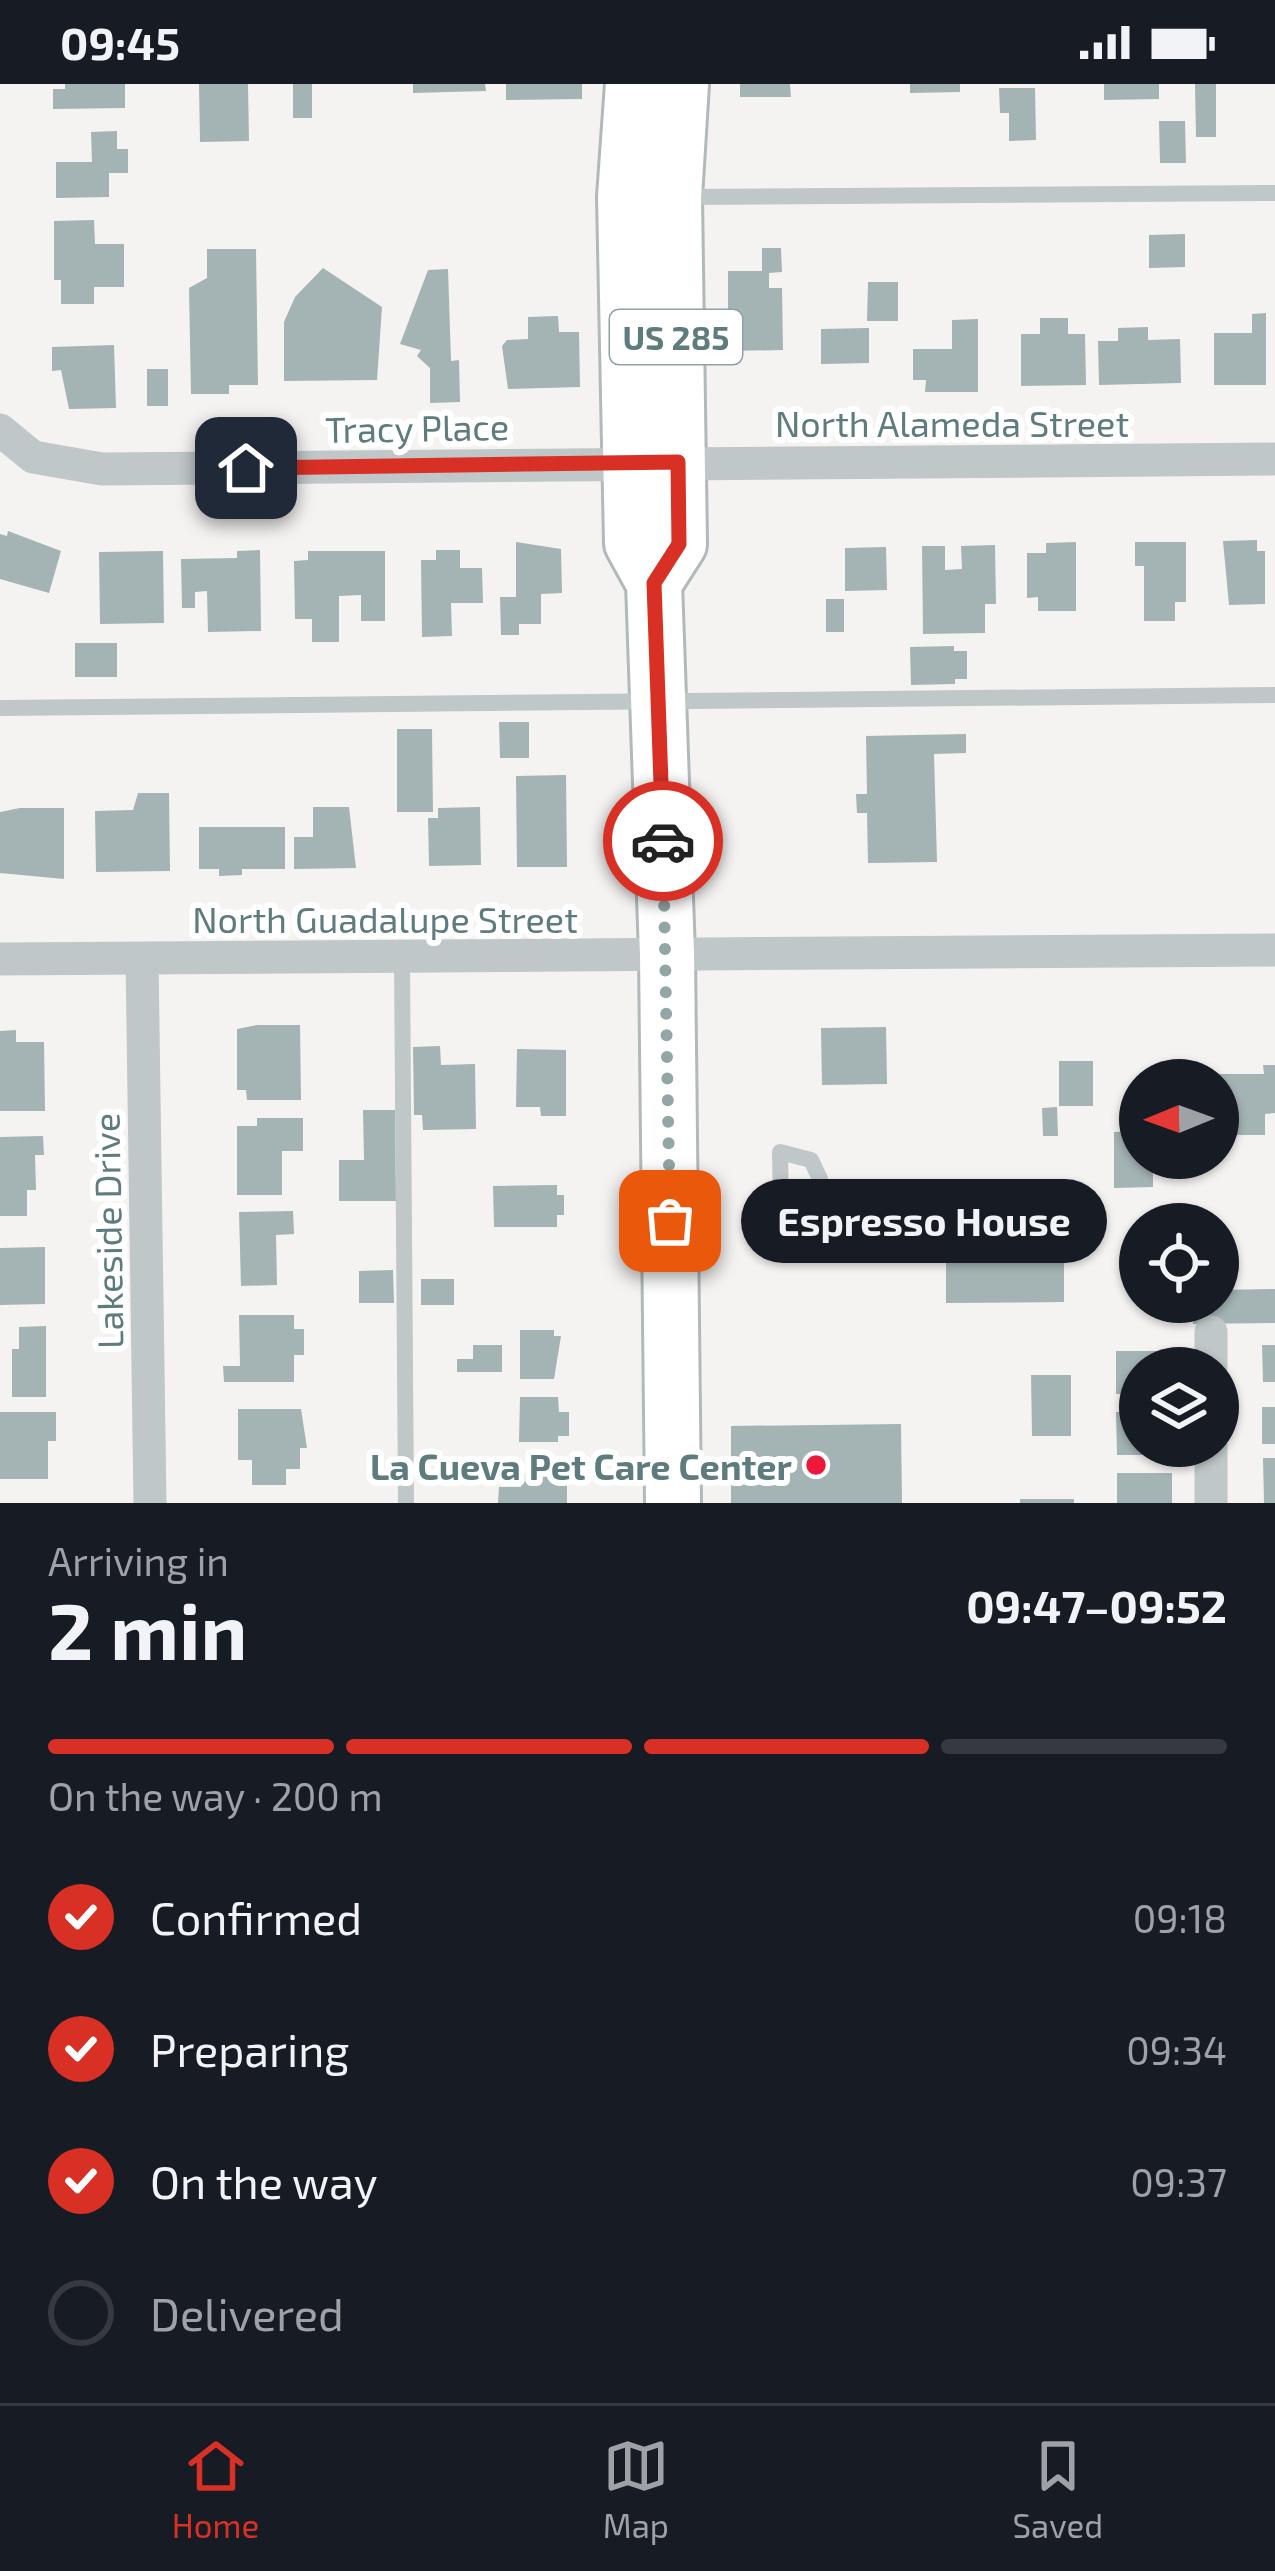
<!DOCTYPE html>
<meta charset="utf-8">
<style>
:root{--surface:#171b24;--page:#242831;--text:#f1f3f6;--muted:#9ea1a6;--line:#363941;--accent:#d93025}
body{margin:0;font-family:"Exo 2",sans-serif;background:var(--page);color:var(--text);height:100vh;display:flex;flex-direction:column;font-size:45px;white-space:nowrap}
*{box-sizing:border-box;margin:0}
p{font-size:39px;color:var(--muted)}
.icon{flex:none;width:66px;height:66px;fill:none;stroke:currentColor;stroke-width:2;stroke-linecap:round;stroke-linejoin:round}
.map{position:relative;height:1419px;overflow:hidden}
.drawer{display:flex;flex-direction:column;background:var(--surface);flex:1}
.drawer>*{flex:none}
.needle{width:78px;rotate:269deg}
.tools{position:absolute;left:1119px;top:975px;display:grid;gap:24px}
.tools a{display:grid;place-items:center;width:120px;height:120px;border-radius:50%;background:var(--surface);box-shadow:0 3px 9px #0004;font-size:60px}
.pin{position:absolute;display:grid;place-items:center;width:102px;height:102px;color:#fff;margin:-51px;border-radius:24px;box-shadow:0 6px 18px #0006}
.courier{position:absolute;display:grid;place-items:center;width:120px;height:120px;margin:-60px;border:9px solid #d93025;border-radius:50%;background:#fff;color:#222;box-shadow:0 3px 15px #0007}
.bubble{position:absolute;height:84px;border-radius:42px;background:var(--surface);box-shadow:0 3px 9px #0004;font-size:39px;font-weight:700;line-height:84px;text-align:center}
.overview em{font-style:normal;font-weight:700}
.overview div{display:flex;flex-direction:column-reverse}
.overview{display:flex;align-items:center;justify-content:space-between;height:204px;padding:0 48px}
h1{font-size:78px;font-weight:700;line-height:90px}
.bar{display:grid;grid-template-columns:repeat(4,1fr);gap:18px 12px;align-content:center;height:144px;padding:0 48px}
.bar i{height:15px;border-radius:9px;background:var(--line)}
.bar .on{background:var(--accent)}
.bar p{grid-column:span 4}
ol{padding:0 48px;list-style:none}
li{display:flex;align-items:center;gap:36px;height:132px}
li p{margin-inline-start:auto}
li .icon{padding:12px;border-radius:50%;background:var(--accent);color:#fff;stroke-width:4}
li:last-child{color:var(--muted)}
li i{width:66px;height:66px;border:6px solid var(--line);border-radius:50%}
.status{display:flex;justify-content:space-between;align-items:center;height:84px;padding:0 60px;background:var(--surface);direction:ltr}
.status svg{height:33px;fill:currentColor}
.tabs{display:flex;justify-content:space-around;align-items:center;height:168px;border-top:3px solid var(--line);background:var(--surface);font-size:33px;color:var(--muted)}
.tabs a{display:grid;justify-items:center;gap:6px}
.tabs .on{color:var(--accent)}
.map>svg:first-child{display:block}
.building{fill:#a4b3b3}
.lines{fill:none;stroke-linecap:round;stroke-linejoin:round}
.trunk-casing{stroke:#b2b9ba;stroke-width:60}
.service{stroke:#bfc7c8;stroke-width:16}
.minor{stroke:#bfc7c8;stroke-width:33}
.trunk{stroke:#fff;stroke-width:54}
.done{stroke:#93a6a6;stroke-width:12;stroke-dasharray:0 21.6}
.route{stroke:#d93025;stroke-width:15}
.poi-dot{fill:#ee183a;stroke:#fff;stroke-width:4.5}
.labels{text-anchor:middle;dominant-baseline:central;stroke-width:12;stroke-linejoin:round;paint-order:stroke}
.shield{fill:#fff;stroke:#8ea3a5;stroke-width:3}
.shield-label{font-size:33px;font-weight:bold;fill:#5e7c7e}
.street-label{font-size:36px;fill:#5e7c7e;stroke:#fff}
.poi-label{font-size:36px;font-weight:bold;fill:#5e7c7e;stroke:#fff;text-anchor:end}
</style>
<div class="status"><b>09:45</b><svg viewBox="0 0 49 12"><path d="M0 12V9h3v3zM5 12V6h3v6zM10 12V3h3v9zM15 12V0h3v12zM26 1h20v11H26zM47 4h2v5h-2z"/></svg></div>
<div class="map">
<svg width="1275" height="1419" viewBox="0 0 1275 1419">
<rect width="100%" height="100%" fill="#f5f3f1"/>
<!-- building -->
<g class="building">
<polygon points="65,0 125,0 125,24 53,25 53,5 65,5"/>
<polygon points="199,0 248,0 249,57 200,58"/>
<rect x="293" y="0" width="19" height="34"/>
<polygon points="413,0 485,0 486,7 413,9"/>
<polygon points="506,0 582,0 582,15 506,16"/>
<polygon points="740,0 790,0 791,13 740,13"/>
<polygon points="910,0 960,0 960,8 910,9"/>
<polygon points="1104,0 1159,0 1159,15 1104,16"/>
<polygon points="1195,0 1216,0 1216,53 1196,53"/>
<polygon points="999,4 1035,4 1036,56 1009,57 1009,29 1000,29"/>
<polygon points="1159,37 1185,37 1186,79 1160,79"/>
<polygon points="117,47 117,65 128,65 128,89 109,89 109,113 56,114 56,78 92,78 91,48"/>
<polygon points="94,136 95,160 124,160 124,203 94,203 94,220 61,220 61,196 54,196 54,137"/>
<polygon points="1185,150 1185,183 1149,184 1149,151"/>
<polygon points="762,164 781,164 782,188 769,189 769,204 782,204 783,266 728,267 728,187 762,187"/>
<polygon points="207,165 256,165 258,301 229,301 229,310 191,310 189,204 207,194"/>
<polygon points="323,184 382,223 377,296 284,297 284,238 295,213"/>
<polygon points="448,185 451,277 459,276 460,318 430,319 430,284 417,272 421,266 400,260 428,186"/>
<polygon points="868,198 898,198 898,237 867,237"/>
<polygon points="1266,229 1266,301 1214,301 1214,249 1252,249 1252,230"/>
<polygon points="558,232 559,248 579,248 580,303 508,305 502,262 507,256 528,255 528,233"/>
<polygon points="1040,234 1068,234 1068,250 1085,250 1086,301 1021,302 1021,250 1040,250"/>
<polygon points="978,235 978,308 925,308 926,296 913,296 913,265 952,265 952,236"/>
<polygon points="1148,243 1148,256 1180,255 1181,299 1099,301 1098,257 1118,257 1118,244"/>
<polygon points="869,244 869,279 821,280 821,245"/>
<polygon points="114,261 116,324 69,325 61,286 52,287 52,263"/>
<rect x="147" y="285" width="21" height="37"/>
<polygon points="8,447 61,467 49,509 0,495 0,450 7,452"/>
<polygon points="1257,456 1257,467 1265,467 1265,520 1229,521 1223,457"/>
<polygon points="516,458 561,465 562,509 541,510 541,540 519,540 519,551 501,551 500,513 516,513"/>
<polygon points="1076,458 1076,527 1038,527 1038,513 1027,514 1027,469 1046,469 1046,459"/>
<polygon points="1135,458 1186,458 1186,518 1175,518 1175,537 1144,537 1144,482 1135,482"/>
<polygon points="995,461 996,520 985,520 985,549 923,550 922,462 945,462 945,486 962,485 961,462"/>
<polygon points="886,463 887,506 845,507 845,464"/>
<polygon points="260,466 261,547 208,548 207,507 195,508 195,524 182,524 181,475 237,474 237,467"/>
<polygon points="436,466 460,466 460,484 482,484 483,519 451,519 452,552 422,553 421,476 436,476"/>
<polygon points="163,467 164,539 100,540 99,468"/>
<polygon points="308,467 385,467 385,537 361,537 361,511 339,512 339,558 312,558 312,535 295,535 294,477 308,476"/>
<rect x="826" y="515" width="18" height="33"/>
<rect x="75" y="559" width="42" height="34"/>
<polygon points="954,562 954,567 967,567 967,595 955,595 955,600 911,601 910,563"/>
<polygon points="499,638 529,638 529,674 500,674"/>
<polygon points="397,645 432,645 433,728 397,728"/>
<polygon points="966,650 966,669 934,670 937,778 868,779 867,729 857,729 856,710 867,710 866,652"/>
<polygon points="566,691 567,783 517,783 516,692"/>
<polygon points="138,709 169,709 170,787 96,788 95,727 133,726"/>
<polygon points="313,723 349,723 356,784 294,785 294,753 313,753"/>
<polygon points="480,723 481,781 429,782 428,734 438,734 438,724"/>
<polygon points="20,724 64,724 64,795 0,789 0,728"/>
<polygon points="199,743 285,743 285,785 242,785 242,791 219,792 219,785 199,785"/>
<polygon points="257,941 300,941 301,1016 247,1016 246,1006 237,1006 237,945"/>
<polygon points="886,943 887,1000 822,1001 821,944"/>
<polygon points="16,946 16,958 44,958 45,1027 0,1027 0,947"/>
<polygon points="440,962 441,981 475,980 476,1045 423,1046 422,1031 414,1031 413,963"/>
<polygon points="517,965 566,966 566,1032 541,1032 540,1023 516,1023"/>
<rect x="1059" y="977" width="34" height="45"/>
<polygon points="1263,981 1275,981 1275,1029 1265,1030 1265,1051 1232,1051 1232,1021 1218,1021 1217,990 1264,990"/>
<polygon points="1057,1023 1058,1052 1043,1052 1042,1024"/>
<polygon points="363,1026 395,1026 396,1117 339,1117 339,1076 364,1076"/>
<polygon points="257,1034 303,1034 303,1067 282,1067 282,1111 237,1111 237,1042 257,1042"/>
<polygon points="1138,1047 1140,1074 1189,1074 1189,1086 1153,1087 1153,1103 1114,1104 1114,1048"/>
<polygon points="43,1052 44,1071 35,1071 36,1106 27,1106 27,1132 0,1132 0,1053"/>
<polygon points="557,1101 557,1111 564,1111 564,1131 557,1131 557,1143 494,1143 493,1102"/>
<polygon points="793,1108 807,1108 807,1135 793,1136"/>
<polygon points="293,1127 294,1150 276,1151 277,1201 241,1202 239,1128"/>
<polygon points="946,1151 1064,1151 1064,1218 946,1219"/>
<polygon points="45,1163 45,1220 0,1221 0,1164"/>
<polygon points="393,1186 394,1219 359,1219 359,1187"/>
<rect x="421" y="1195" width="33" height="26"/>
<polygon points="1275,1205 1275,1239 1193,1240 1193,1218 1218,1218 1218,1206"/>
<polygon points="239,1231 294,1231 294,1245 304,1245 304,1271 294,1271 294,1298 224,1298 223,1282 240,1282"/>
<polygon points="46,1242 46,1313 12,1313 12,1265 19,1265 19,1243"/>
<polygon points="520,1246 554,1246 554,1252 561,1252 554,1295 520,1295"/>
<polygon points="473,1261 502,1261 502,1288 457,1288 457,1275 473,1275"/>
<polygon points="1262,1261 1275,1261 1275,1298 1263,1298"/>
<polygon points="1116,1267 1170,1267 1170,1284 1140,1284 1140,1310 1116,1310"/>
<polygon points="1031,1291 1071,1291 1071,1352 1032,1352"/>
<polygon points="520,1313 558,1313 559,1328 569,1328 569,1352 558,1352 558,1358 519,1358"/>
<rect x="1262" y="1323" width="13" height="37"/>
<polygon points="238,1325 301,1325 307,1364 300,1364 300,1385 286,1385 286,1401 252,1401 252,1376 238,1376"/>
<polygon points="0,1328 56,1328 56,1357 48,1357 48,1395 0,1395"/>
<polygon points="1116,1328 1140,1328 1140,1362 1171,1362 1171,1371 1117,1371"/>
<polygon points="901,1340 902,1419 731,1419 731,1342"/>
<polygon points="1263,1374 1275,1374 1275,1419 1264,1419"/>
<polygon points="521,1389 567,1390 567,1419 498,1419 499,1403 521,1403"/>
<rect x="1117" y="1389" width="55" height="30"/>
<rect x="1020" y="1415" width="54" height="4"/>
</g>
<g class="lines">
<!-- trunk casing -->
<g class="trunk-casing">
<g id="trunk">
<polyline points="633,0 625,113 632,459 654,499 667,870 673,1419"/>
<polyline points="654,499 679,460 674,113 681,0"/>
</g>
</g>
<!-- service -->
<g class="service">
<polyline points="681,113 1275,109"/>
<polyline points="0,624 1275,611"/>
<polyline points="402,874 406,1419"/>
<polyline points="782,1170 780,1068 811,1076 820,1095 821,1169"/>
</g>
<!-- minor -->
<g class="minor">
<polyline points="0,346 33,373 102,385 1275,375"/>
<polyline points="0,875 1275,866"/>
<polyline points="142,875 150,1419"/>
<polyline points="1211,1248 1211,1284"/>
<polyline points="1211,1362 1211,1419"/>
</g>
<!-- trunk -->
<use href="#trunk" class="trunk"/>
</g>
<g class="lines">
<!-- done -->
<polyline class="done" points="663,757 670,1137"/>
<!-- route -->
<polyline class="route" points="246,384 678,378 679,460 654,499 663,757"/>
</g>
<!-- markers -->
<circle class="poi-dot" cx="816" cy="1381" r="12"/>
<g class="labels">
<!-- shield labels -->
<rect class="shield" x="610" y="226" width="132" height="54" rx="9"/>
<g class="shield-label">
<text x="676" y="253">US 285</text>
</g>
<!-- street labels -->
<g class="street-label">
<text x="952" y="338">North Alameda Street</text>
<text transform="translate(417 343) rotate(-1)">Tracy Place</text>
<text x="385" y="834">North Guadalupe Street</text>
<text transform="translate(107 1147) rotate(-91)">Lakeside Drive</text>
</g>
<!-- poi labels -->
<g class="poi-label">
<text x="792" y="1381">La Cueva Pet Care Center</text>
</g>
</g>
</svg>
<div class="tools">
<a><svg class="needle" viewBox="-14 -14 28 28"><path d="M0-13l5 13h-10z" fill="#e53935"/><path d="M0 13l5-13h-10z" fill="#9ea1a6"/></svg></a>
<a><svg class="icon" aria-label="locate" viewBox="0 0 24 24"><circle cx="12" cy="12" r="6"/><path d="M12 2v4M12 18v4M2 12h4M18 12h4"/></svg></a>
<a><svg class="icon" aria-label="layers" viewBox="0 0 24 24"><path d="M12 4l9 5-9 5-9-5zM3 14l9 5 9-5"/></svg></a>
</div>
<div class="pin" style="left:670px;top:1137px;background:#ea580c"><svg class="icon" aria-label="bag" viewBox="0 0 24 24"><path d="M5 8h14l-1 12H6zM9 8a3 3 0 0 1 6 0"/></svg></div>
<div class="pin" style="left:246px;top:384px;background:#1f2937"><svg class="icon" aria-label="home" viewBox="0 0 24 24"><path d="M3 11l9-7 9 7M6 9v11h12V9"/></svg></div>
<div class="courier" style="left:663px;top:757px"><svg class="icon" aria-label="car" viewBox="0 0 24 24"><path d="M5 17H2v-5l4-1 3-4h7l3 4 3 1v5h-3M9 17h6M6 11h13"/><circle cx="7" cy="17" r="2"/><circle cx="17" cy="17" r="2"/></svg></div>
<div class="bubble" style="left:741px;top:1095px;width:366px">Espresso House</div>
</div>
<section class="drawer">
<div class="overview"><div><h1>2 min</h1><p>Arriving in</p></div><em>09:47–09:52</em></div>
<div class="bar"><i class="on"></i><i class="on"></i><i class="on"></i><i></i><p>On the way · 200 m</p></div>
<ol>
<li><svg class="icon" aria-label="check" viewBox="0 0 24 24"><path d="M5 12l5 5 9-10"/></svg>Confirmed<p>09:18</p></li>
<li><svg class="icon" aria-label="check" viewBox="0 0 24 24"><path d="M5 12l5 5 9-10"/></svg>Preparing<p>09:34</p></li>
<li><svg class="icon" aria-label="check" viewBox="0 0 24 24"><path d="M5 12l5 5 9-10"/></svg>On the way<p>09:37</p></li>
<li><i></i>Delivered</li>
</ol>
</section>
<nav class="tabs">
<a class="on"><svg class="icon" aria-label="home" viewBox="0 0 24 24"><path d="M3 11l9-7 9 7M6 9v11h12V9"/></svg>Home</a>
<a><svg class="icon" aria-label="map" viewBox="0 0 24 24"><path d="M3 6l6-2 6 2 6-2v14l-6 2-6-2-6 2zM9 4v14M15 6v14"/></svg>Map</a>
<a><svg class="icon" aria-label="saved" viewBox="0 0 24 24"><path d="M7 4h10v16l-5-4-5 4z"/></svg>Saved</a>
</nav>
